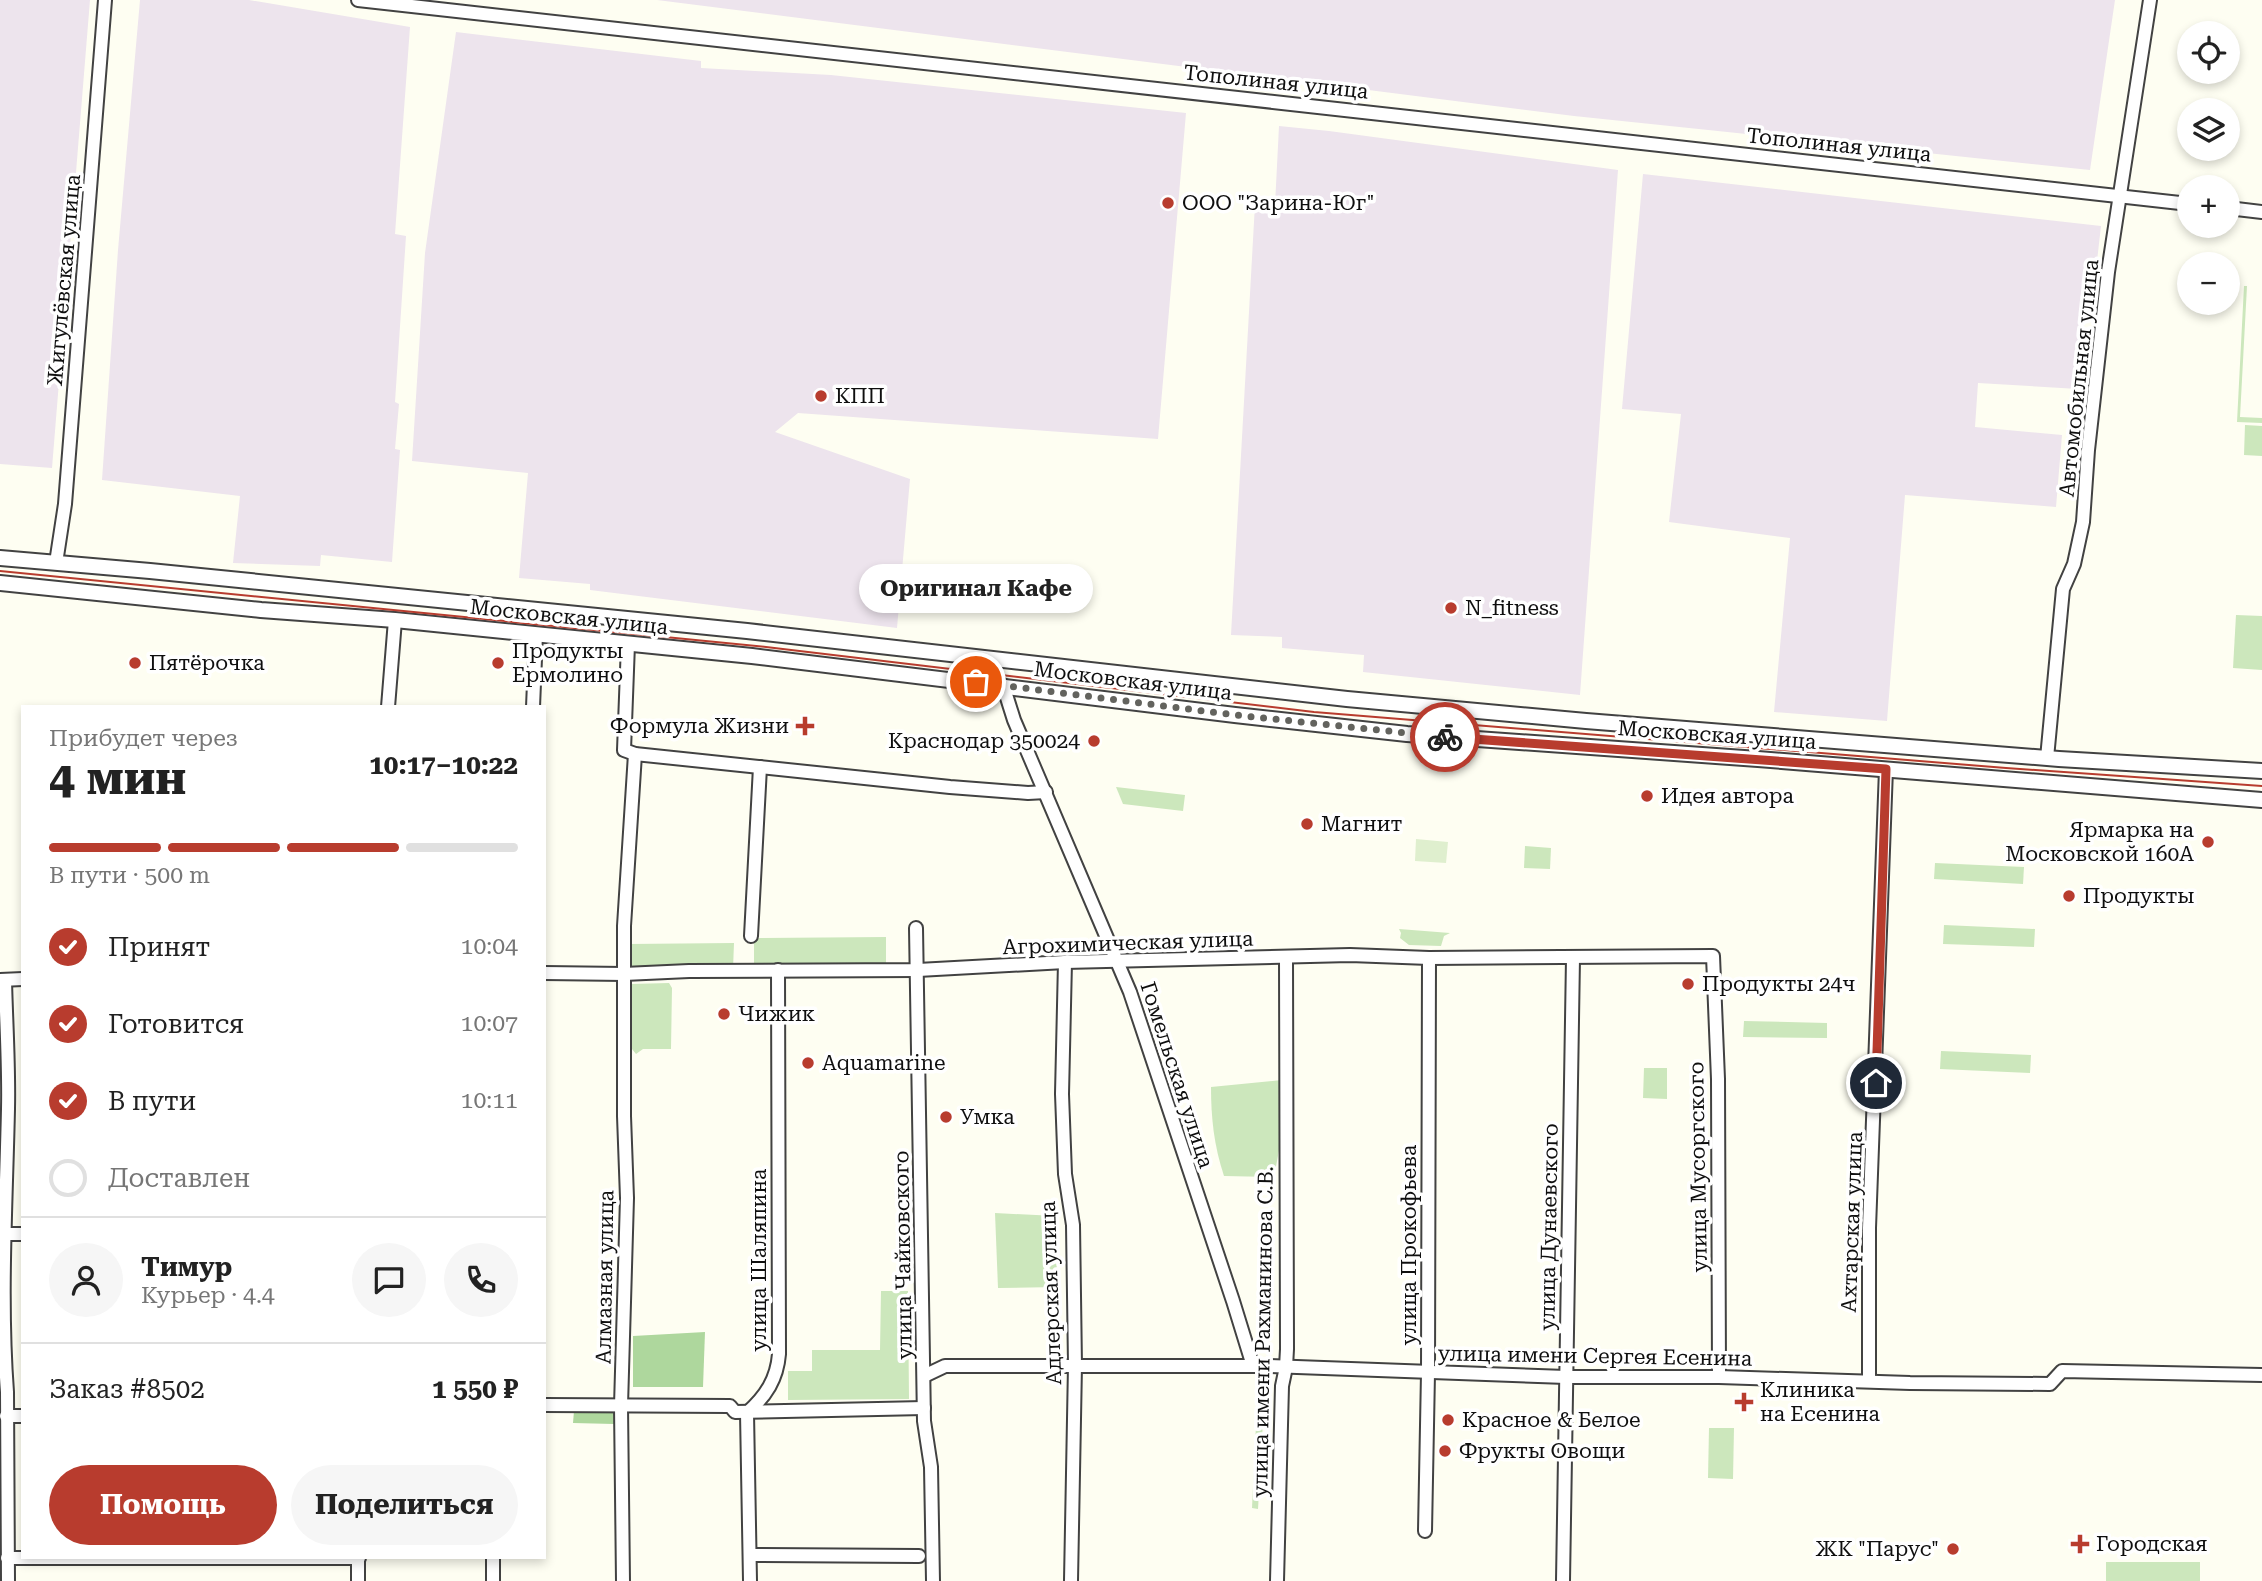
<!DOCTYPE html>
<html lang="ru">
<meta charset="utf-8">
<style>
:root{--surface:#fff;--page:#f6f6f6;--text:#222;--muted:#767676;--line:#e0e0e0;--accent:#b83c2e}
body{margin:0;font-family:"Roboto Serif",serif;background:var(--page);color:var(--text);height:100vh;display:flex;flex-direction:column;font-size:26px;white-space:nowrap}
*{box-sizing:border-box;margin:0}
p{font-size:23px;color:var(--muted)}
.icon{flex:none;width:38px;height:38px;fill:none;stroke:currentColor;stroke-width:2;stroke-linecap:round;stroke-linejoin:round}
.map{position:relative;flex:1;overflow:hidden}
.side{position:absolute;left:21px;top:705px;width:525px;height:854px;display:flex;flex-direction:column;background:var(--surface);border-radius:0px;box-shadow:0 4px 10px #0003}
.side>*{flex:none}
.buttons{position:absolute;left:2177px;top:21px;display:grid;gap:14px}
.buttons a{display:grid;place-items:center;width:63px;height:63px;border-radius:50%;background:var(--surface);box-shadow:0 4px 10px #0003;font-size:35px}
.pin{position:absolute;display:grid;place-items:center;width:60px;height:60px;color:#fff;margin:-30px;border:4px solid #fff;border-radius:50%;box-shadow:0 2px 7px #0007}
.courier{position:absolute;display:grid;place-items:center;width:70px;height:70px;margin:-35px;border:5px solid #b83c2e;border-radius:50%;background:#fff;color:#222;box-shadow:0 2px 9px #0007}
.bubble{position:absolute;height:49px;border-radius:24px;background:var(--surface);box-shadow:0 4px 10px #0003;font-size:23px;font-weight:700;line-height:49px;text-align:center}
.headline em{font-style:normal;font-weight:700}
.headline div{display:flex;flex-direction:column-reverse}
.headline{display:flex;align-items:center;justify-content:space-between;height:119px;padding:0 28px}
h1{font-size:46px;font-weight:700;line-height:52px}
.bar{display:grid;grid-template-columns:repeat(4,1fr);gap:10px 7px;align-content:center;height:84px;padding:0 28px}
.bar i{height:9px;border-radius:5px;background:var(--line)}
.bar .selected{background:var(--accent)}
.bar p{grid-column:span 4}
.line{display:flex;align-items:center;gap:18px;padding:0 28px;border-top:2px solid var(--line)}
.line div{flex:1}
.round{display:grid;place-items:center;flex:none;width:74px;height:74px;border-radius:37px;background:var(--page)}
ol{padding:0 28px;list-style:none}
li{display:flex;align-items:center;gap:21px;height:77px}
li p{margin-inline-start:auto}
li .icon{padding:7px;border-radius:50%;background:var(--accent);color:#fff;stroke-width:4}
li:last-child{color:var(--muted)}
li i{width:38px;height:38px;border:4px solid var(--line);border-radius:50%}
.button{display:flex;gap:14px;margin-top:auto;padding:14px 28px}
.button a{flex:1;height:80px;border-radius:42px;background:var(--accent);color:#fff;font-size:28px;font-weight:700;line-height:80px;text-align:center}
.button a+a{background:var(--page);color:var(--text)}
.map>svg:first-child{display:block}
.industrial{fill:#ede4ed}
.green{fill:#cce7bc}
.forest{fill:#aed79d}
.pitch{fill:#dfefce}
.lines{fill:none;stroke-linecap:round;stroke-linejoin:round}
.minor-casing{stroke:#424242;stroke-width:16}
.tertiary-casing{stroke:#424242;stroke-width:18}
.minor{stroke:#fff;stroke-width:12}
.tertiary{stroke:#fff;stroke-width:14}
.tram{stroke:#b83c2e;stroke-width:2}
.done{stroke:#63635e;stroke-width:7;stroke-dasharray:0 12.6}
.route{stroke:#b83c2e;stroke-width:9}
.poi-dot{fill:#b83c2e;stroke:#fff;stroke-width:2.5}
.labels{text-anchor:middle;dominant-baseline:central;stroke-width:7;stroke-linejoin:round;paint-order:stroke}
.street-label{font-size:21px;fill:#0f0f0f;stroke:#fff}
.poi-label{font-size:21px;fill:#0f0f0f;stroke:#fff;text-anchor:start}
</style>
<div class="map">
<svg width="2262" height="1581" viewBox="0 0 2262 1581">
<rect width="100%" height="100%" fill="#fefef2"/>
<!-- industrial -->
<g class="industrial">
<polygon points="0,0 90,0 52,468 0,464"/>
<polygon points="140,0 249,0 410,27 395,234 406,236 395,402 399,404 395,449 400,450 392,562 321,555 320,566 233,563 240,496 102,480 118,250"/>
<polygon points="657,0 2115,0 2090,170 1574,116"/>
<polygon points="456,32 701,61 701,68 831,75 1186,113 1158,439 798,413 775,432 910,479 897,628 590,590 590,584 519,578 528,473 412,461 425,253"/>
<polygon points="1279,126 1329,131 1618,170 1580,695 1363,672 1364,655 1282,648 1282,637 1231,635 1255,204 1275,205"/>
<polygon points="1643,174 2101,226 2096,270 2083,328 2078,389 1978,383 1975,427 2062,435 2056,507 1905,495 1887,721 1774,712 1790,538 1669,522 1681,414 1622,409"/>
</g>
<!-- green -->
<g class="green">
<polygon points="2244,286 2247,286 2240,417 2262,418 2262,423 2237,422"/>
<polygon points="2245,425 2262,426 2262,456 2244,455"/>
<polygon points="2236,615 2262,616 2262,670 2233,668"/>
<polygon points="1116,787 1185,795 1183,811 1123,804"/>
<polygon points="1525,846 1551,848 1550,869 1524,868"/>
<polygon points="1935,863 2024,867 2023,884 1934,879"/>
<polygon points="1944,925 2035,929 2034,947 1943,944"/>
<polygon points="1399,929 1450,933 1444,936 1441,946 1409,945 1400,938 1401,933"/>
<polygon points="886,937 886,963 754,965 754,938"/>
<polygon points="734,943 733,969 732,967 628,967 628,944"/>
<polygon points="669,983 672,988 671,1049 643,1049 636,1054 624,1039 626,995 631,984"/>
<polygon points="1744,1021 1827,1023 1827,1038 1743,1037"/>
<polygon points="1941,1051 2031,1055 2030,1073 1940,1069"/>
<polygon points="1644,1068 1667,1068 1667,1099 1643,1098"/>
<path d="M1282 1080V1134L1274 1177 1224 1176C1214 1146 1211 1118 1211 1087Z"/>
<polygon points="995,1213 1056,1216 1057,1287 998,1288"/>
<polygon points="881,1291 908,1291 909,1399 788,1400 788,1371 812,1371 812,1350 880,1350"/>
<polygon points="1257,1404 1264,1404 1258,1509 1252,1508"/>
<polygon points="1709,1428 1734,1428 1733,1479 1708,1478"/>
<rect x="2106" y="1562" width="94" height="19"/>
</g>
<!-- forest -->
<g class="forest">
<polygon points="705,1332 703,1387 633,1387 633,1336"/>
<polygon points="614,1408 614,1424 573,1423 574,1411"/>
</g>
<!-- pitch -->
<polygon class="pitch" points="1416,839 1448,842 1446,863 1415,861"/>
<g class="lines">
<!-- minor casing -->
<g class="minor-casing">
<g id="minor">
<polyline points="358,0 2189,204"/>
<polyline points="2228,208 2262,212"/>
<polyline points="56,563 65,504 105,0"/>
<polyline points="628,644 624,750 635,754 950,787 1028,793 1046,792"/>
<polyline points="1003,685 1014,720 1130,992 1233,1301 1253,1366"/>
<polyline points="388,707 395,620"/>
<polyline points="533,707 536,634"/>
<polyline points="2047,758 2063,589 2074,564 2083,522 2088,450 2108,272 2150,0"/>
<polyline points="916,928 924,1421 931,1467 933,1581"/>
<polyline points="751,936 760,767"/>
<polyline points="1065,962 1062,1094 1065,1174 1073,1225 1075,1365 1071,1581"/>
<polyline points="544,973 624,974 689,971 918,970 1065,962 1350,955 1429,958 1713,956 1718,1079 1719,1377"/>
<polyline points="0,980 23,979"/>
<path d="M5 980C6 1023 9 1066 8 1109 6 1203 0 1299 7 1392L8 1581"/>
<polyline points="2,1234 23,1234"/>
<polyline points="924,1376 945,1366 1268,1366 1566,1377 1719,1377 1910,1383 2050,1384 2062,1371 2262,1375"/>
<polyline points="1869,1381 1869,1228 1886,769"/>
<polyline points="544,1405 730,1406 735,1412 924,1408"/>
<polyline points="6,1416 23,1416"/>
<polyline points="1425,1531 1428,1373 1429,958"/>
<polyline points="750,1555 919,1556"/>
<polyline points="7,1558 359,1558"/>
<polyline points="358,1581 358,1558"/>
<polyline points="493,1581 493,1558"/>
<polyline points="623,1581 621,1406 627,1198 624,1116 624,926 635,754"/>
<path d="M750 1581 747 1413C766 1396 777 1379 779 1354L778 970"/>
<polyline points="1277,1581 1282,1386 1286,1367 1287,1349 1286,958"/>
<polyline points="1563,1581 1573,958"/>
</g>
</g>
<!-- tertiary casing -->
<g class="tertiary-casing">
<g id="tertiary">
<polyline points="0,558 150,571 747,631 1347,699 1586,721 2059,759 2262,771"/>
<polyline points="0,583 261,610 395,620 752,656 1235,715 1407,734 1758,759 2262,800"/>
</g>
</g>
<!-- minor -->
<use href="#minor" class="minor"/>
<!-- tertiary -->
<use href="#tertiary" class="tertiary"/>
<!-- tram -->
<polyline class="tram" points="0,571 766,647 1314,712 2006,768 2262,786"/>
</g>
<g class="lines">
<!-- done -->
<polyline class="done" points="976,682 1235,715 1445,737"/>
<!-- route -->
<polyline class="route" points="1445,737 1886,769 1876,1083"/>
</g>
<!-- markers -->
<g class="poi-dot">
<circle cx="1168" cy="203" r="7"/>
<circle cx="821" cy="396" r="7"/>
<circle cx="1451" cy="608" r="7"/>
<circle cx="135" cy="663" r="7"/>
<circle cx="498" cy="663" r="7"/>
<path d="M801.5 715.5h7v7h7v7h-7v7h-7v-7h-7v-7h7z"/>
<circle cx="1094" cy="741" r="7"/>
<circle cx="1647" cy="796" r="7"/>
<circle cx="1307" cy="824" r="7"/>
<circle cx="2208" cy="842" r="7"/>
<circle cx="2069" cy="896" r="7"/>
<circle cx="1688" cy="984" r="7"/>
<circle cx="724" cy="1014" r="7"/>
<circle cx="808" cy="1063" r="7"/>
<circle cx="946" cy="1117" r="7"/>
<path d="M1740.5 1391.5h7v7h7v7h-7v7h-7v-7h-7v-7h7z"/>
<circle cx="1448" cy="1420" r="7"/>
<circle cx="1445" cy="1451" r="7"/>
<path d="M2076.5 1533.5h7v7h7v7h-7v7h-7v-7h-7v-7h7z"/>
<circle cx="1953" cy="1549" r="7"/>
</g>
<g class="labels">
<!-- street labels -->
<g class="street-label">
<text transform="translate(1276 82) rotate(6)">Тополиная улица</text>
<text transform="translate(1839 145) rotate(6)">Тополиная улица</text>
<text transform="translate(64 280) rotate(-85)">Жигулёвская улица</text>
<text transform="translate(2079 378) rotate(-84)">Автомобильная улица</text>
<text transform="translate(569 617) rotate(6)">Московская улица</text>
<text transform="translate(1133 681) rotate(7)">Московская улица</text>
<text transform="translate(1717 735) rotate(4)">Московская улица</text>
<text transform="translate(1128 943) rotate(-2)">Агрохимическая улица</text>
<text transform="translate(1177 1075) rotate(72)">Гомельская улица</text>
<text transform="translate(1698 1167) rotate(-91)">улица Мусоргского</text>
<text transform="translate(1852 1222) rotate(-88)">Ахтарская улица</text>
<text transform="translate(1549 1227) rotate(-89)">улица Дунаевского</text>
<text transform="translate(1409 1245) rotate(-90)">улица Прокофьева</text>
<text transform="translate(903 1255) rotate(-91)">улица Чайковского</text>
<text transform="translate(759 1260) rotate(-90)">улица Шаляпина</text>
<text transform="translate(605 1277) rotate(-89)">Алмазная улица</text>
<text transform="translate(1051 1293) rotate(-92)">Адлерская улица</text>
<text transform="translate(1263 1332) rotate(-89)">улица имени Рахманинова С.В.</text>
<text transform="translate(1595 1356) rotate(1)">улица имени Сергея Есенина</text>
</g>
<!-- poi labels -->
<g class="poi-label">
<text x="1182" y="203">ООО "Зарина-Юг"</text>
<text x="835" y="396">КПП</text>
<text x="1465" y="608">N_fitness</text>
<text x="512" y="651">Продукты<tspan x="512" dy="24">Ермолино</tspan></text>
<text x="149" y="663">Пятёрочка</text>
<text x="789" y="726" text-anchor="end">Формула Жизни</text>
<text x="1080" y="741" text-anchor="end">Краснодар 350024</text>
<text x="1661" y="796">Идея автора</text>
<text x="1321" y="824">Магнит</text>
<text x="2194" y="830" text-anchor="end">Ярмарка на<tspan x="2194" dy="24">Московской 160А</tspan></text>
<text x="2083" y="896">Продукты</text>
<text x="1702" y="984">Продукты 24ч</text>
<text x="738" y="1014">Чижик</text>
<text x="822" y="1063">Aquamarine</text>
<text x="960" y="1117">Умка</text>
<text x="1760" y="1390">Клиника<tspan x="1760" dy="24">на Есенина</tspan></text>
<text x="1462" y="1420">Красное &amp; Белое</text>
<text x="1459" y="1451">Фрукты Овощи</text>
<text x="2096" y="1544">Городская</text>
<text x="1939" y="1549" text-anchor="end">ЖК "Парус"</text>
</g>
</g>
</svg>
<div class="buttons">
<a><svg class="icon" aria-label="locate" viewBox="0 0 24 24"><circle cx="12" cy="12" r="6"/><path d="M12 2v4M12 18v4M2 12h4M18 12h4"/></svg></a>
<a><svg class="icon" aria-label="layers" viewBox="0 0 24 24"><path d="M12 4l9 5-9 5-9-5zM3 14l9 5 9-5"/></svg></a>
<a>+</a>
<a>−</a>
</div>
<div class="pin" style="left:976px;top:682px;background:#ea580c"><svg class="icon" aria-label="bag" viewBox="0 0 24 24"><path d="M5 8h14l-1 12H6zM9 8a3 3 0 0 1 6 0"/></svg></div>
<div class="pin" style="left:1876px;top:1083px;background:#1f2937"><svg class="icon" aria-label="home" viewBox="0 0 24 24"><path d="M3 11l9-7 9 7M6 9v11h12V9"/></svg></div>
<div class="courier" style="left:1445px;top:737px"><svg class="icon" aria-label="bike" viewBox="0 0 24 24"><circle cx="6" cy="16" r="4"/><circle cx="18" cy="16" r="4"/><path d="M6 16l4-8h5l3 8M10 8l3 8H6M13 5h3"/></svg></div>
<div class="bubble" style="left:859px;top:564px;width:234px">Оригинал Кафе</div>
<section class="side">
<div class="headline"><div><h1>4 мин</h1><p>Прибудет через</p></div><em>10:17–10:22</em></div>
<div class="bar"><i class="selected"></i><i class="selected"></i><i class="selected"></i><i></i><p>В пути · 500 m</p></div>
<ol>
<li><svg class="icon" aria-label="check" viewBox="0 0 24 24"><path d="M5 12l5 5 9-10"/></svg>Принят<p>10:04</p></li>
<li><svg class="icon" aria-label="check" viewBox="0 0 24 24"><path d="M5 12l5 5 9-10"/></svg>Готовится<p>10:07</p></li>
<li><svg class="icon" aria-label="check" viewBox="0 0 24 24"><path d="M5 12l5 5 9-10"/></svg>В пути<p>10:11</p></li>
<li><i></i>Доставлен</li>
</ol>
<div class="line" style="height:126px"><a class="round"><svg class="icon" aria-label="person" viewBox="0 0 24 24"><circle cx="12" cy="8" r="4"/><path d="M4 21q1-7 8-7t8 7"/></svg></a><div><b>Тимур</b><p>Курьер · 4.4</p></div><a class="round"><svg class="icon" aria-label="chat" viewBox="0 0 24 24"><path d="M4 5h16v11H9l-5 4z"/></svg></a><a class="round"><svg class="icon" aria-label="phone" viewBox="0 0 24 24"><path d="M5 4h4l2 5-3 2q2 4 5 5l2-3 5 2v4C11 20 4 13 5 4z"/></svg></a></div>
<div class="line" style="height:91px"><div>Заказ #8502</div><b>1 550 ₽</b></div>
<div class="button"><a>Помощь</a><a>Поделиться</a></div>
</section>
</div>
